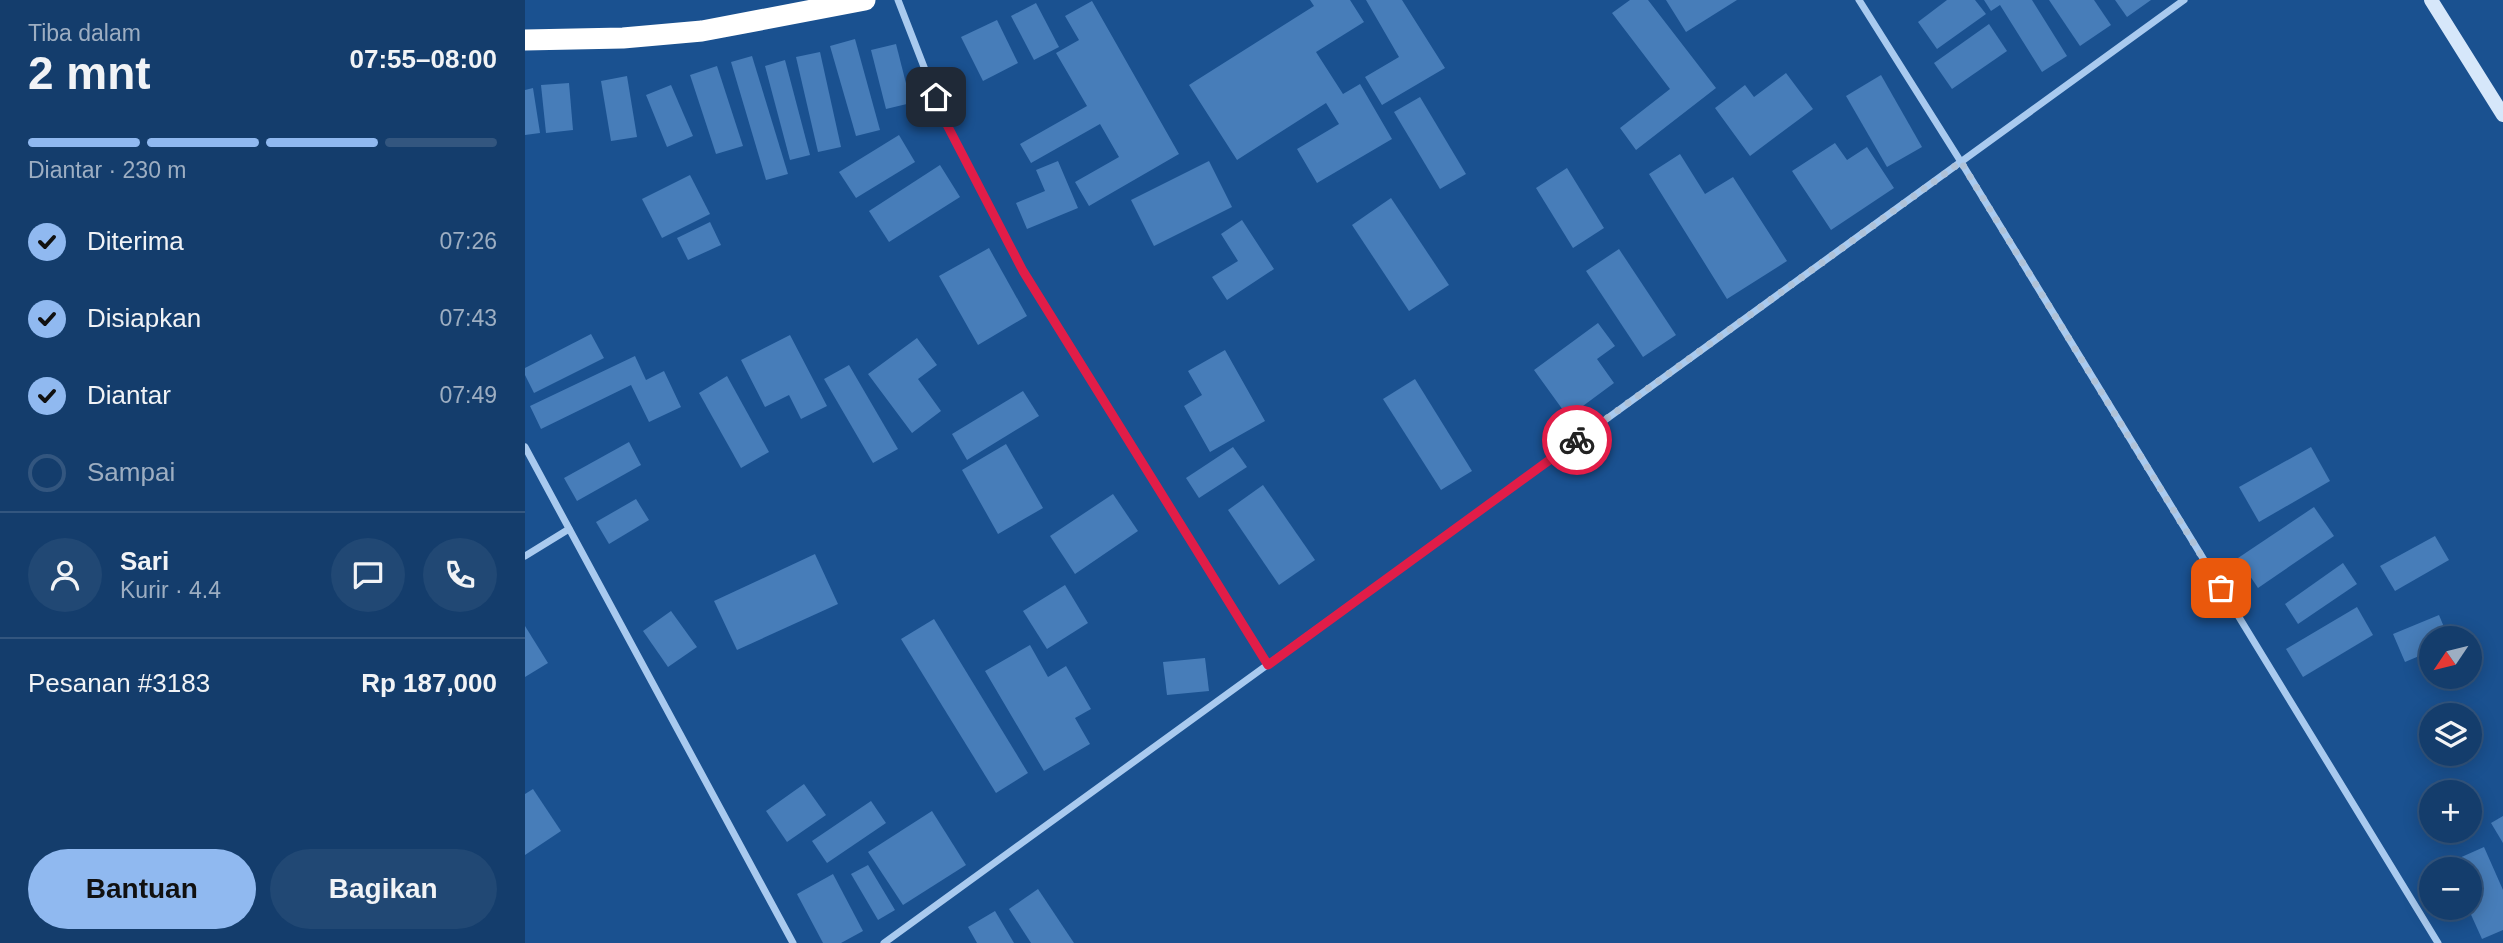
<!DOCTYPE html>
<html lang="id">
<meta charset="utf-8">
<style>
:root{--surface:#143d6c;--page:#214874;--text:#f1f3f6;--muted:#9daec2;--line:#33567f;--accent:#90b9f0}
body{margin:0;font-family:Arial,sans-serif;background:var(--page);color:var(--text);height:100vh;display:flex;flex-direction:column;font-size:26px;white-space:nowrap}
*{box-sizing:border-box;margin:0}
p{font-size:23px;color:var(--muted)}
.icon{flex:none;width:38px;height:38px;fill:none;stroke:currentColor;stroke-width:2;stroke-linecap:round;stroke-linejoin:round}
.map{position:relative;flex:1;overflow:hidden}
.details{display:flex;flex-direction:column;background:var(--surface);width:525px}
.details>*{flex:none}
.needle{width:46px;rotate:235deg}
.controls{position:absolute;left:1894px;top:626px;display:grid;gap:14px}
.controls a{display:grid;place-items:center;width:63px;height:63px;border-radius:50%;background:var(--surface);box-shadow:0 4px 18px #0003,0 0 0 2px var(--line);font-size:35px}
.pin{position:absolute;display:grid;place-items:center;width:60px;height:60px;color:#fff;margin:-30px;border-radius:14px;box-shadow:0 4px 10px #0006}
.courier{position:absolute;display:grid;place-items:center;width:70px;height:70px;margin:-35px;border:5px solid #e11d48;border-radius:50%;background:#fff;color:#222;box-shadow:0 2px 9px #0007}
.overview em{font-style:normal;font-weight:700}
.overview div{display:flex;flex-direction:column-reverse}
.overview{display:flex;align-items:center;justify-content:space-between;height:119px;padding:0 28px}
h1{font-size:46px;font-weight:700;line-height:52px}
.bar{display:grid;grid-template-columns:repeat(4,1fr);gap:10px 7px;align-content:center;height:84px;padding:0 28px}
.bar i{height:9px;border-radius:5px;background:var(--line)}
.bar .current{background:var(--accent)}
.bar p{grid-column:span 4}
.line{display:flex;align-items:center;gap:18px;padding:0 28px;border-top:2px solid var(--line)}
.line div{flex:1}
.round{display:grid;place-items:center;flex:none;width:74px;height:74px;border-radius:37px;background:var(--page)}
ol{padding:0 28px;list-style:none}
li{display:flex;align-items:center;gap:21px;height:77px}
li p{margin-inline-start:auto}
li .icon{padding:7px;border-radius:50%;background:var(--accent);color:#111;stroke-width:4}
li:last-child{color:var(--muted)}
li i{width:38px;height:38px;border:4px solid var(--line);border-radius:50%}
.primary-button{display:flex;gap:14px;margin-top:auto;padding:14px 28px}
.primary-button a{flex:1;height:80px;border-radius:42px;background:var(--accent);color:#111;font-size:28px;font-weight:700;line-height:80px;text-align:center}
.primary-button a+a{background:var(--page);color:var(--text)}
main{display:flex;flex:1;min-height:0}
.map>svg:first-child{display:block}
.building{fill:#477db9}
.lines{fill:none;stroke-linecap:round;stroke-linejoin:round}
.street{stroke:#a9caef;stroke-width:7}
.secondary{stroke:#d6e7fa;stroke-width:14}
.highway{stroke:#fff;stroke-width:21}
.done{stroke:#afc2d8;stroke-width:7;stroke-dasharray:0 12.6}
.route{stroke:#e11d48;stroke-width:9}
</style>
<main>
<section class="details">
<div class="overview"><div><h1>2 mnt</h1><p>Tiba dalam</p></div><em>07:55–08:00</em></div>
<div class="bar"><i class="current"></i><i class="current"></i><i class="current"></i><i></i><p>Diantar · 230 m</p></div>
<ol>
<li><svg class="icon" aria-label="check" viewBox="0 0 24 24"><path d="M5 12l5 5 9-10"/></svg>Diterima<p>07:26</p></li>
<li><svg class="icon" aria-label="check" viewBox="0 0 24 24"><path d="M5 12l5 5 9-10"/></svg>Disiapkan<p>07:43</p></li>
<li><svg class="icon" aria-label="check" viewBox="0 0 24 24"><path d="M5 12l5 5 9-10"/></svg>Diantar<p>07:49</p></li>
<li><i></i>Sampai</li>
</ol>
<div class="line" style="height:126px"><a class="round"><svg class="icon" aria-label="person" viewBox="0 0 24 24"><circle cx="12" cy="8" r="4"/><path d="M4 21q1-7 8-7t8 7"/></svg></a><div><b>Sari</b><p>Kurir · 4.4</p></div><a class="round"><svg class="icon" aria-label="chat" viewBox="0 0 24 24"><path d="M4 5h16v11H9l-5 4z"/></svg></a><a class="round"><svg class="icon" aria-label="phone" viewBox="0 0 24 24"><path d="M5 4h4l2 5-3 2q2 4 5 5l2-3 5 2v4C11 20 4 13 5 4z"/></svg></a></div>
<div class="line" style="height:91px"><div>Pesanan #3183</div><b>Rp 187,000</b></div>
<div class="primary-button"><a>Bantuan</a><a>Bagikan</a></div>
</section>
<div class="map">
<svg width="1978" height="943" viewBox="0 0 1978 943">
<rect width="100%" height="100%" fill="#1a5190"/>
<!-- building -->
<g class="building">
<polygon points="785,0 825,0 839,22 791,52 818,94 835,84 867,139 792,183 772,149 814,124 801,103 712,160 664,85 789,6"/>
<polygon points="841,0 877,0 920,68 857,105 840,77 874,57"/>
<polygon points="1105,0 1123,0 1191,88 1111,150 1095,128 1145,89 1087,13"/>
<polygon points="1141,0 1212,0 1161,32"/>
<polygon points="1422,0 1450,0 1461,14 1412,49 1393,22"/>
<polygon points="1459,0 1507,0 1542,56 1517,72 1475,5 1466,11"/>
<polygon points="1524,0 1569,0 1586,25 1555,46"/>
<polygon points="1590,0 1626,0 1602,17"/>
<polygon points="567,1 654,154 564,206 550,182 594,157 575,124 506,163 495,144 562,106 531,53 554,40 540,16"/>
<polygon points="511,3 534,47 509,60 486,16"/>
<polygon points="472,20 493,63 458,81 436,37"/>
<polygon points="1464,24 1482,51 1427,89 1409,63"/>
<polygon points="330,39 355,130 331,136 305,46"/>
<polygon points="371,44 386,103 361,109 346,50"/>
<polygon points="295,52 316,147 293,152 271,57"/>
<polygon points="227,56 263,174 241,180 206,62"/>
<polygon points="260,60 285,155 265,160 240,66"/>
<polygon points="192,66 218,146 191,154 165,75"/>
<polygon points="1261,73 1288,109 1225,156 1190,108 1220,85 1229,97"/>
<polygon points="1356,75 1397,147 1362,167 1321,96"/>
<polygon points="102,76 112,137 86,141 76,81"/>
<polygon points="44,83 48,130 21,133 16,85"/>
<polygon points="146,85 168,136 142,147 121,95"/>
<polygon points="8,88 15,133 0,135 0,90"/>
<polygon points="895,97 941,174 915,189 869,112"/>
<polygon points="374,135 390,162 331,198 314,172"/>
<polygon points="1310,143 1322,160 1342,147 1369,188 1306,230 1267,171"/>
<polygon points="1155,154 1180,194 1208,177 1262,261 1202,299 1124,174"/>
<polygon points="533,161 553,208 502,229 491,203 520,191 511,170"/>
<polygon points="684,161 707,207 629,246 606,200"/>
<polygon points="415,165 435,197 364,242 344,211"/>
<polygon points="1042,168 1079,228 1048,248 1011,188"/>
<polygon points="165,175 185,214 137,238 117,199"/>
<polygon points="866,198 924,285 884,311 827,225"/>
<polygon points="717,220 749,269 702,300 687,277 713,261 696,234"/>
<polygon points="185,222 196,245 163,260 152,238"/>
<polygon points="464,248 502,316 453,345 414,276"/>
<polygon points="1094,249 1151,335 1118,357 1061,271"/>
<polygon points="1073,323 1090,346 1072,359 1089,383 1043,417 1009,370"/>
<polygon points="66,334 79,358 9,393 0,375 0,368"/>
<polygon points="265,335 302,406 276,419 264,395 240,407 216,360"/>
<polygon points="392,338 412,365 393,379 416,411 387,433 343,374"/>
<polygon points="700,350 740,421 685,452 659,406 677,395 663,371"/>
<polygon points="110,356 121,380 139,371 156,407 124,422 106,385 16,429 5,406"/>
<polygon points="324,365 373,449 348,463 299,379"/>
<polygon points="202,376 244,452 216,468 174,393"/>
<polygon points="890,379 947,471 916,490 858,399"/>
<polygon points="498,391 514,416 442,460 427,434"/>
<polygon points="104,442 116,465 52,501 39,478"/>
<polygon points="481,444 518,508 473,534 437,470"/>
<polygon points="708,447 722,467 674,498 661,478"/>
<polygon points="1786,447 1805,481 1734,522 1714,487"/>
<polygon points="738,485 790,560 754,585 703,510"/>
<polygon points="588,494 613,531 550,574 525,536"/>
<polygon points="111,499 124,520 84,544 71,522"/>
<polygon points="1789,507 1809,536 1733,588 1713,558"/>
<polygon points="1910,536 1924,560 1870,591 1855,566"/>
<polygon points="290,554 313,604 212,650 189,601"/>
<polygon points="1818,563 1832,584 1773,624 1760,604"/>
<polygon points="540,585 563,623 522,649 498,611"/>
<polygon points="1832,607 1848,635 1778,677 1761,649"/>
<polygon points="146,611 172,647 143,667 118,631"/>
<polygon points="1914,615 1924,639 1906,639 1906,651 1880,662 1868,634"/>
<polygon points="409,619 503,773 471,793 376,639"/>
<polygon points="0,626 23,663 0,677"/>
<polygon points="505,645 523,677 541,666 566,709 550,718 565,744 519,771 460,671"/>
<polygon points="680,658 684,691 642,695 638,662"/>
<polygon points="279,784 301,815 262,842 241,811"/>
<polygon points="8,789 36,831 0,855 0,794"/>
<polygon points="346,801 361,823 302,863 287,841"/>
<polygon points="407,811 441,865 378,905 343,852"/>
<polygon points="1978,816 1978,843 1966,823"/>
<polygon points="1959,847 1978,890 1978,930 1957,939 1943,908 1944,870 1926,870 1923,863"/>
<polygon points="343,865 370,910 353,920 326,874"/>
<polygon points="308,874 338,931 316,943 298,943 272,894"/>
<polygon points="513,889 549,943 506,943 484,909"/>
<polygon points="470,911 489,943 452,943 443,927"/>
</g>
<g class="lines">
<!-- street -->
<g class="street">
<polyline points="373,0 420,121 498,271 743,665"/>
<polyline points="1334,0 1436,162 1913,943"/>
<polyline points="0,447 268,943"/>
<polyline points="0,556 44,529"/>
<polyline points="359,943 1659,0"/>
</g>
<!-- secondary -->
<polyline class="secondary" points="1906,0 1978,115"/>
<!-- highway -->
<polyline class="highway" points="0,40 98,38 177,31 340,0"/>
</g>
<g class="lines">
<!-- done -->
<polyline class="done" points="1052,440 1436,162 1696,588"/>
<!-- route -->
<polyline class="route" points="411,97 420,121 498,271 743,665 1052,440"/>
</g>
</svg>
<div class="controls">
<a><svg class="needle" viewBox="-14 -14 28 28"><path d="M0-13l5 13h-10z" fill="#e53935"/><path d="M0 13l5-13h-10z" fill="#9daec2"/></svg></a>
<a><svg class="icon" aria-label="layers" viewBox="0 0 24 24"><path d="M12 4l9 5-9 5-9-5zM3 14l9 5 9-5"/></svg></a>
<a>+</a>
<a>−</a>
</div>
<div class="pin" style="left:1696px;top:588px;background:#ea580c"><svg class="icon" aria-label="bag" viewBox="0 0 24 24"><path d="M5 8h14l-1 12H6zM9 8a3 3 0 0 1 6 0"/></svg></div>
<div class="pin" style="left:411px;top:97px;background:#1f2937"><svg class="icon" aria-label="home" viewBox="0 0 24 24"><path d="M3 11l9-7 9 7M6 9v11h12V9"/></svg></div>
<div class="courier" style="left:1052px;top:440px"><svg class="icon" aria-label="bike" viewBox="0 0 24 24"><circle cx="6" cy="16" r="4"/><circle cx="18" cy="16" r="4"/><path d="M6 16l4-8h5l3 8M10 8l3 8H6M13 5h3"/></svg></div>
</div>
</main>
